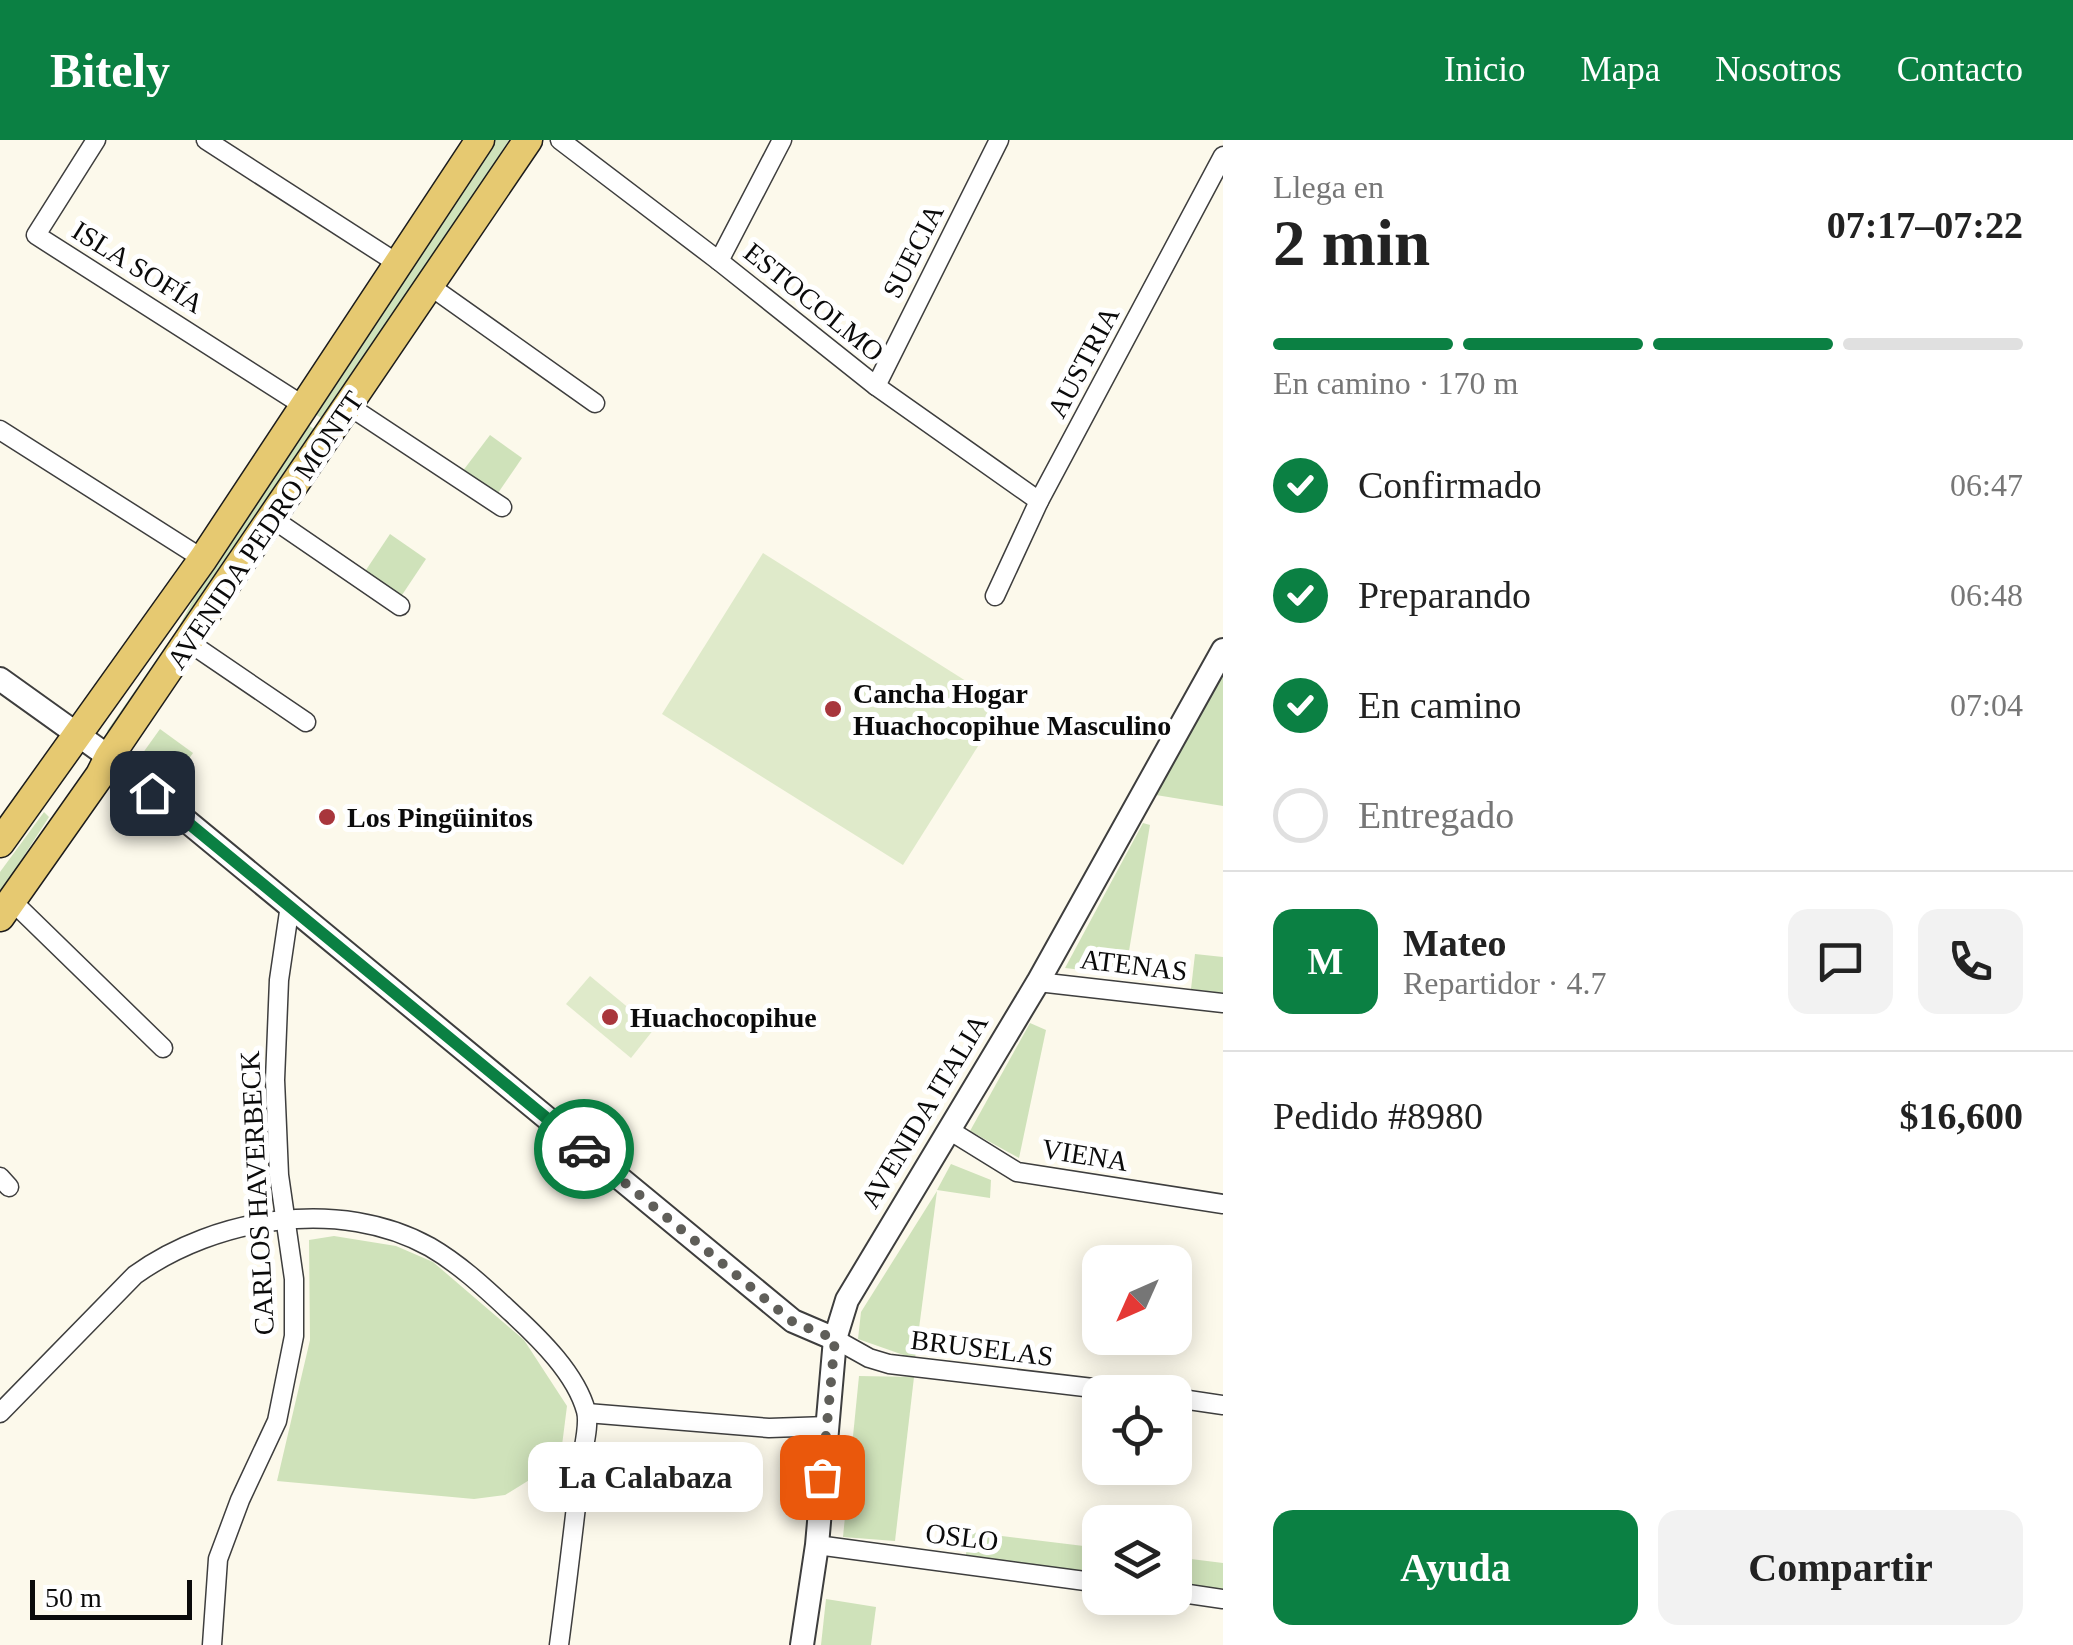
<!DOCTYPE html>
<html lang="es">
<meta charset="utf-8">
<style>
:root{--surface:#fff;--page:#f2f2f2;--text:#222;--muted:#767676;--line:#e0e0e0;--accent:#0b8043}
body{margin:0;font-family:"Times New Roman",serif;background:var(--page);color:var(--text);height:100vh;display:flex;flex-direction:column;font-size:38px;white-space:nowrap}
*{box-sizing:border-box;margin:0}
p{font-size:32px;color:var(--muted)}
.icon{flex:none;width:55px;height:55px;fill:none;stroke:currentColor;stroke-width:2;stroke-linecap:round;stroke-linejoin:round}
.map{position:relative;flex:1;overflow:hidden}
.side{display:flex;flex-direction:column;background:var(--surface);width:850px}
.side>*{flex:none}
.needle{width:65px;rotate:225deg}
.buttons{position:absolute;left:1082px;top:1105px;display:grid;gap:20px}
.buttons a{display:grid;place-items:center;width:110px;height:110px;border-radius:20px;background:var(--surface);box-shadow:0 5px 25px #0003;font-size:50px}
.scale{position:absolute;left:30px;bottom:25px;width:162px;box-sizing:border-box;padding-left:10px;border:5px solid #0b0b0b;border-top:0;font-size:28px;line-height:35px;white-space:nowrap;color:#0b0b0b;-webkit-text-stroke:8px #fff;paint-order:stroke}
.pin{position:absolute;display:grid;place-items:center;width:85px;height:85px;color:#fff;margin:-42px;border-radius:20px;box-shadow:0 5px 15px #0006}
.courier{position:absolute;display:grid;place-items:center;width:100px;height:100px;margin:-50px;border:8px solid #0b8043;border-radius:50%;background:#fff;color:#222;box-shadow:0 2px 12px #0007}
.bubble{position:absolute;height:70px;border-radius:20px;background:var(--surface);box-shadow:0 5px 25px #0003;font-size:32px;font-weight:600;line-height:70px;text-align:center}
.head em{font-style:normal;font-weight:600}
.head div{display:flex;flex-direction:column-reverse}
.head{display:flex;align-items:center;justify-content:space-between;height:170px;padding:0 50px}
h1{font-size:65px;font-weight:600;line-height:75px}
.bar{display:grid;grid-template-columns:repeat(4,1fr);gap:15px 10px;align-content:center;height:120px;padding:0 50px}
.bar i{height:12px;border-radius:8px;background:var(--line)}
.bar .active{background:var(--accent)}
.bar p{grid-column:span 4}
.line{display:flex;align-items:center;gap:25px;padding:0 50px;border-top:2px solid var(--line)}
.line div{flex:1}
.round{display:grid;place-items:center;flex:none;width:105px;height:105px;border-radius:20px;background:var(--page)}
ol{padding:0 50px;list-style:none}
li{display:flex;align-items:center;gap:30px;height:110px}
li p{margin-inline-start:auto}
li .icon{padding:10px;border-radius:50%;background:var(--accent);color:#fff;stroke-width:4}
li:last-child{color:var(--muted)}
li i{width:55px;height:55px;border:5px solid var(--line);border-radius:50%}
.primary-button{display:flex;gap:20px;margin-top:auto;padding:20px 50px}
.primary-button a{flex:1;height:115px;border-radius:20px;background:var(--accent);color:#fff;font-size:40px;font-weight:600;line-height:115px;text-align:center}
.primary-button a+a{background:var(--page);color:var(--text)}
header{display:flex;align-items:center;gap:60px;box-sizing:border-box;height:140px;padding:0 50px;background:var(--accent);color:#fff}
header strong{font-size:48px}
nav{display:flex;gap:55px;margin-inline-start:auto;font-size:35px}
main{display:flex;flex:1;min-height:0}
.map>svg:first-child{display:block}
.green{fill:#cfe2ba}
.pitch{fill:#dfeaca}
.lines{fill:none;stroke-linecap:round;stroke-linejoin:round}
.minor-casing{stroke:#3e3e3e;stroke-width:21}
.tertiary-casing{stroke:#3e3e3e;stroke-width:26}
.primary-casing{stroke:#1c1c1c;stroke-width:31}
.minor{stroke:#fff;stroke-width:18}
.tertiary{stroke:#fff;stroke-width:22}
.primary{stroke:#e6c971;stroke-width:28}
.done{stroke:#5f5e59;stroke-width:10;stroke-dasharray:0 18}
.route{stroke:#0b8043;stroke-width:12}
.poi-dot{fill:#a8363c;stroke:#fff;stroke-width:4}
.labels{text-anchor:middle;dominant-baseline:central;stroke-width:10;stroke-linejoin:round;paint-order:stroke}
.street-label{font-size:28px;fill:#0b0b0b;stroke:#fff}
.poi-label{font-size:28px;font-weight:bold;fill:#0b0b0b;stroke:#fff;text-anchor:start}
</style>
<header>
<strong>Bitely</strong>
<nav><a>Inicio</a><a>Mapa</a><a>Nosotros</a><a>Contacto</a></nav>
</header>
<main>
<div class="map">
<svg width="1223" height="1505" viewBox="0 0 1223 1505">
<rect width="100%" height="100%" fill="#fcf9eb"/>
<!-- green -->
<g class="green">
<polygon points="490,0 509,0 329,283 312,272"/>
<polygon points="306,283 320,294 112,595 107,591 177,490 209,430"/>
<polygon points="490,295 522,318 496,356 462,332"/>
<polygon points="390,394 426,419 400,458 364,433"/>
<polygon points="1223,533 1223,666 1156,655"/>
<polygon points="160,589 193,613 173,641 140,617"/>
<polygon points="44,672 49,677 0,753 0,732"/>
<polygon points="1143,683 1150,685 1125,835 1065,828"/>
<polygon points="1195,814 1223,817 1223,853 1191,849"/>
<polygon points="1030,883 1046,890 1019,1018 970,991"/>
<polygon points="951,1024 991,1040 990,1058 937,1050"/>
<polygon points="937,1051 915,1219 858,1199 861,1172"/>
<polygon points="334,1096 396,1106 433,1122 524,1200 567,1266 560,1321 505,1355 474,1359 277,1341 310,1200 309,1100"/>
<polygon points="859,1236 914,1237 895,1401 843,1397"/>
<polygon points="969,1392 1100,1408 1100,1440 965,1422"/>
<polygon points="1175,1417 1223,1423 1223,1456 1175,1450"/>
<polygon points="826,1459 876,1467 871,1505 821,1505"/>
</g>
<!-- pitch -->
<g class="pitch">
<polygon points="763,413 1004,565 903,725 662,574"/>
<polygon points="590,836 654,889 631,918 566,864"/>
</g>
<g class="lines">
<!-- minor casing -->
<g class="minor-casing">
<g id="minor">
<polyline points="96,0 36,95 304,266"/>
<polyline points="206,0 397,123"/>
<polyline points="560,0 719,121 876,246 1039,361"/>
<polyline points="719,121 782,0"/>
<polyline points="430,146 595,263"/>
<polyline points="876,246 999,0"/>
<polyline points="349,266 502,367"/>
<polyline points="0,290 203,419"/>
<polyline points="273,379 400,466"/>
<polyline points="995,456 1039,361 1223,16"/>
<polyline points="190,503 306,582"/>
<polyline points="12,761 163,908"/>
<polyline points="1038,842 1223,863"/>
<polyline points="949,990 1017,1032 1223,1064"/>
<polyline points="0,1037 9,1047"/>
<polyline points="835,1199 869,1218 889,1224 1127,1252"/>
<polyline points="1175,1258 1223,1265"/>
<path d="M0 1273 135 1135C216 1077 340 1057 430 1107 461 1125 487 1150 513 1174 540 1199 576 1234 586 1271 590 1285 583 1308 581 1324 574 1384 567 1445 559 1505"/>
<polyline points="587,1273 769,1288 828,1286"/>
<polyline points="817,1405 1100,1443"/>
<polyline points="1175,1452 1223,1459"/>
<polyline points="212,1505 218,1419 240,1360 277,1281 294,1196 294,1139 279,1035 275,940 279,840 290,765"/>
</g>
</g>
<!-- tertiary casing -->
<g class="tertiary-casing">
<g id="tertiary">
<polyline points="0,539 109,617 793,1181 835,1199"/>
<polyline points="802,1505 817,1405 835,1199 847,1160 1038,842 1223,510"/>
</g>
</g>
<!-- primary casing -->
<g class="primary-casing">
<g id="primary">
<polyline points="0,703 203,419 480,0"/>
<polyline points="0,777 100,635 109,617 528,0"/>
</g>
</g>
<!-- minor -->
<use href="#minor" class="minor"/>
<!-- tertiary -->
<use href="#tertiary" class="tertiary"/>
<!-- primary -->
<use href="#primary" class="primary"/>
</g>
<g class="lines">
<!-- done -->
<polyline class="done" points="584,1009 793,1182 835,1199 822,1337"/>
<!-- route -->
<polyline class="route" points="152,653 584,1009"/>
</g>
<!-- markers -->
<g class="poi-dot">
<circle cx="833" cy="569" r="10"/>
<circle cx="327" cy="677" r="10"/>
<circle cx="610" cy="877" r="10"/>
</g>
<g class="labels">
<!-- street labels -->
<g class="street-label">
<text transform="translate(913 111) rotate(-63)">SUECIA</text>
<text transform="translate(138 127) rotate(32)">ISLA SOFÍA</text>
<text transform="translate(814 162) rotate(39)">ESTOCOLMO</text>
<text transform="translate(1083 222) rotate(-62)">AUSTRIA</text>
<text transform="translate(265 390) rotate(-56)">AVENIDA PEDRO MONTT</text>
<text transform="translate(1134 825) rotate(7)">ATENAS</text>
<text transform="translate(924 971) rotate(-59)">AVENIDA ITALIA</text>
<text transform="translate(1085 1015) rotate(9)">VIENA</text>
<text transform="translate(257 1053) rotate(-93)">CARLOS HAVERBECK</text>
<text transform="translate(982 1208) rotate(7)">BRUSELAS</text>
<text transform="translate(962 1397) rotate(7)">OSLO</text>
</g>
<!-- poi labels -->
<g class="poi-label">
<text x="853" y="553">Cancha Hogar<tspan x="853" dy="32">Huachocopihue Masculino</tspan></text>
<text x="347" y="677">Los Pingüinitos</text>
<text x="630" y="877">Huachocopihue</text>
</g>
</g>
</svg>
<div class="buttons">
<a><svg class="needle" viewBox="-14 -14 28 28"><path d="M0-13l5 13h-10z" fill="#e53935"/><path d="M0 13l5-13h-10z" fill="#767676"/></svg></a>
<a><svg class="icon" aria-label="locate" viewBox="0 0 24 24"><circle cx="12" cy="12" r="6"/><path d="M12 2v4M12 18v4M2 12h4M18 12h4"/></svg></a>
<a><svg class="icon" aria-label="layers" viewBox="0 0 24 24"><path d="M12 4l9 5-9 5-9-5zM3 14l9 5 9-5"/></svg></a>
</div>
<div class="scale">50 m</div>
<div class="pin" style="left:822px;top:1337px;background:#ea580c"><svg class="icon" aria-label="bag" viewBox="0 0 24 24"><path d="M5 8h14l-1 12H6zM9 8a3 3 0 0 1 6 0"/></svg></div>
<div class="pin" style="left:152px;top:653px;background:#1f2937"><svg class="icon" aria-label="home" viewBox="0 0 24 24"><path d="M3 11l9-7 9 7M6 9v11h12V9"/></svg></div>
<div class="courier" style="left:584px;top:1009px"><svg class="icon" aria-label="car" viewBox="0 0 24 24"><path d="M5 17H2v-5l4-1 3-4h7l3 4 3 1v5h-3M9 17h6M6 11h13"/><circle cx="7" cy="17" r="2"/><circle cx="17" cy="17" r="2"/></svg></div>
<div class="bubble" style="left:528px;top:1302px;width:235px">La Calabaza</div>
</div>
<section class="side">
<div class="head"><div><h1>2 min</h1><p>Llega en</p></div><em>07:17–07:22</em></div>
<div class="bar"><i class="active"></i><i class="active"></i><i class="active"></i><i></i><p>En camino · 170 m</p></div>
<ol>
<li><svg class="icon" aria-label="check" viewBox="0 0 24 24"><path d="M5 12l5 5 9-10"/></svg>Confirmado<p>06:47</p></li>
<li><svg class="icon" aria-label="check" viewBox="0 0 24 24"><path d="M5 12l5 5 9-10"/></svg>Preparando<p>06:48</p></li>
<li><svg class="icon" aria-label="check" viewBox="0 0 24 24"><path d="M5 12l5 5 9-10"/></svg>En camino<p>07:04</p></li>
<li><i></i>Entregado</li>
</ol>
<div class="line" style="height:180px"><b class="round" style="background:var(--accent);color:#fff">M</b><div><b>Mateo</b><p>Repartidor · 4.7</p></div><a class="round"><svg class="icon" aria-label="chat" viewBox="0 0 24 24"><path d="M4 5h16v11H9l-5 4z"/></svg></a><a class="round"><svg class="icon" aria-label="phone" viewBox="0 0 24 24"><path d="M5 4h4l2 5-3 2q2 4 5 5l2-3 5 2v4C11 20 4 13 5 4z"/></svg></a></div>
<div class="line" style="height:130px"><div>Pedido #8980</div><b>$16,600</b></div>
<div class="primary-button"><a>Ayuda</a><a>Compartir</a></div>
</section>
</main>
